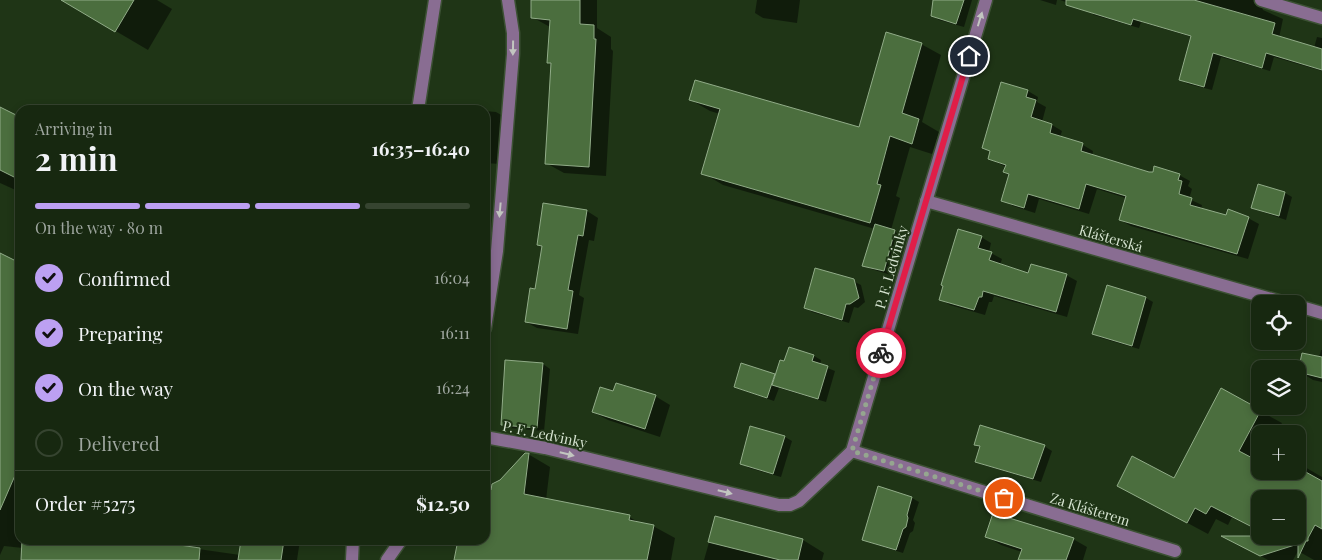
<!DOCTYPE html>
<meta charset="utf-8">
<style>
:root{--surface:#172810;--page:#24341e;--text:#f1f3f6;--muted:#9ea69f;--line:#364430;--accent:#bca0f2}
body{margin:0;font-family:"Playfair Display",serif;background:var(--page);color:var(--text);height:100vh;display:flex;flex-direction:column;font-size:19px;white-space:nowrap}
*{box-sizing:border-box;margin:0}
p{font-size:16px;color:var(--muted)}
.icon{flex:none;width:28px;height:28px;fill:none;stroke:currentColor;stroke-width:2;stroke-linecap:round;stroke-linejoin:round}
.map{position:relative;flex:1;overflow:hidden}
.sheet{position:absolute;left:15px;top:105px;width:475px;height:440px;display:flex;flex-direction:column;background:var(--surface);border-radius:15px;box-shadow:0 2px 8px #0003,0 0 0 1px var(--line)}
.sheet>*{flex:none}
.tools{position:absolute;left:1251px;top:295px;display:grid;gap:10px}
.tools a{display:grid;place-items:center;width:55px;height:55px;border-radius:10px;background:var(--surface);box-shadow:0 2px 8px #0003,0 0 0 1px var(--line);font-size:25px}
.pin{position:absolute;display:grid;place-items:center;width:42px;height:42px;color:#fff;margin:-21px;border:2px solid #fff;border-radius:50%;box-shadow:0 1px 5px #0007}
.courier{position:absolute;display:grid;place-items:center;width:50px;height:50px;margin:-25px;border:4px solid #e11d48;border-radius:50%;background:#fff;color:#222;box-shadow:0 1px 6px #0007}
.head em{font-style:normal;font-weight:700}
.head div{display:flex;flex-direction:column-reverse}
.head{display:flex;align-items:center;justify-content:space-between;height:85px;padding:0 20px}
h1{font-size:32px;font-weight:700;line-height:38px}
.bar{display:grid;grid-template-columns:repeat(4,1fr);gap:8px 5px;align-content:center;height:60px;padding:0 20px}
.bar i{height:6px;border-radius:4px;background:var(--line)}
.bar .current{background:var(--accent)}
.bar p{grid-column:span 4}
.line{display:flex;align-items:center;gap:12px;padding:0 20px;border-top:1px solid var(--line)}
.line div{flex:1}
ol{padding:0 20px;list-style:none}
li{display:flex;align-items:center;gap:15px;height:55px}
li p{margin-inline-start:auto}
li .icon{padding:5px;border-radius:50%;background:var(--accent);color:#111;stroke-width:4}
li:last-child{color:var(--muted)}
li i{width:28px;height:28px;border:2px solid var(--line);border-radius:50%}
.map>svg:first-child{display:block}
.shadow{fill:#0007;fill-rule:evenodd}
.building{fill:#4b6e3e;stroke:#91ac88}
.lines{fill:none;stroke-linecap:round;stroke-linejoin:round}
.minor-casing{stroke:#3c5134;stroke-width:15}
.minor{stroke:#896d92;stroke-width:12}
.oneway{fill:#c2c6c0}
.done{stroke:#95a68f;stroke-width:5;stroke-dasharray:0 9}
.route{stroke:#e11d48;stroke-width:6}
.labels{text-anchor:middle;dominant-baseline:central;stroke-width:4;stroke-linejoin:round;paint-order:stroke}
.street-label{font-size:14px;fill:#d5e3d0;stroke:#1f3516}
</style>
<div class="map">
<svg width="1322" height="560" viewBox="0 0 1322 560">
<rect width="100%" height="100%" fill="#1f3516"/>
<!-- shadow -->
<g class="shadow">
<polygon points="63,0 157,0 172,9 148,50"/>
<polygon points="532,0 597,0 597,28 611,37 611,49 613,51 606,176 564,173 546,163 552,64 548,62 550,27 532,17"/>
<polygon points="757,0 800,0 797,23 763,18 755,13"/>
<polygon points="937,0 972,0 964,27 939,20 932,15"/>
<polygon points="1040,0 1057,0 1056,5"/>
<polygon points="1060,0 1262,0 1261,3 1263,10 1283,19 1279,38 1314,48 1317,37 1322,38 1322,71 1274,57 1270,71 1221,57 1212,90 1188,84 1180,79 1192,37 1141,22 1139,28 1094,15 1087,9"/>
<polygon points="921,44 941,55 922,122 939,132 932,154 910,147 896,196 900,198 891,230 902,236 891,275 871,269 863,265 875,229 723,185 703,173 720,114 710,111 691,100 859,128"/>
<polygon points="1002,84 1028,91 1038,97 1037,102 1046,107 1042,122 1052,125 1062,131 1060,137 1083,145 1093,151 1092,156 1148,173 1179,175 1190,181 1188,186 1192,189 1189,199 1202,205 1201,209 1227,217 1248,218 1259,224 1248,259 1131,226 1120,220 1126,198 1097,189 1089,214 1039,199 1035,213 1013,206 1003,200 1010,175 1005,172 1006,167 990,159 991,152 983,148"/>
<polygon points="440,107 473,110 440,110"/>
<polygon points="0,108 20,118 20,192 0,183"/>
<polygon points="485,111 496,112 503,116 500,164 485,163"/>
<polygon points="1259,186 1285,193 1292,197 1286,220 1260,211 1252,207"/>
<polygon points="544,205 587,211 598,218 594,241 589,240 579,295 584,298 578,334 537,328 526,322 536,290 543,247 538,244"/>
<polygon points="981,237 991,243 989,252 1002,259 1000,265 1029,274 1066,275 1077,281 1067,317 994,296 992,302 989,302 985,315 950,305 940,299"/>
<polygon points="0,254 20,263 20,540 136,540 240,555 242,540 300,540 297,560 22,560 23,548 4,546 0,555"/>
<polygon points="853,281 861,285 865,302 858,308 854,307 849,323 812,312 805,307"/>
<polygon points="1146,298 1153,302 1139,349 1101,338 1094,334"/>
<polygon points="790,349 814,356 821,360 820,365 835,371 826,402 779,388 774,401 742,390 735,386 774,375 776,376 785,363"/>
<polygon points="1321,350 1322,350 1322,382 1313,380 1299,371 1319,358"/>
<polygon points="543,364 550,369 544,431 509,428 502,424"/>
<path d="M1221 390 1282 423 1276 434H1260V471H1298V463L1322 477V560H1314L1298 551 1293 560H1268L1252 551 1249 541 1256 529 1232 517 1228 525 1216 519 1208 534 1139 497 1174 479ZM1260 499H1298V536H1260Z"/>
<polygon points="614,393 655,396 670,405 660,437 608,420 593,412"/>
<polygon points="751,427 785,437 792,441 781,477 749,468 742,463"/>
<polygon points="976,444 1044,446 1052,451 1041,482 983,465 976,461 981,447"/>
<polygon points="528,454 550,467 546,500 629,517 642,524 653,526 675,538 671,560 455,560 458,544 456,542 457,540 485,540 485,488 501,481"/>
<polygon points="879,488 912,498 919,502 913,520 915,523 913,531 910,533 903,553 871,543 863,539"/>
<polygon points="716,518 803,540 824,553 822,560 704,560"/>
<polygon points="987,537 1073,539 1087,547 1083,560 1020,560 1022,552 1001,545"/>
</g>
<!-- building -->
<g class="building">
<polygon points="61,0 134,0 115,32"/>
<polygon points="531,0 580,0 580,24 594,25 594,39 596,39 589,167 545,164 551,63 547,63 550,20 531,18"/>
<polygon points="933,0 964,0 956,24 931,16"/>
<polygon points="1066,0 1194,0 1275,23 1272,34 1322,49 1322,70 1266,53 1262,68 1213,53 1204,87 1179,80 1191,36 1133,19 1131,25 1066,5"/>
<polygon points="886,32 922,43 902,113 919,119 912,144 890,136 877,184 881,185 870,223 701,174 720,109 689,100 695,80 859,127"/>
<polygon points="1001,82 1028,90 1026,97 1036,100 1031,117 1052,124 1050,133 1083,143 1081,151 1149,172 1153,172 1154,166 1180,174 1178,180 1182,181 1179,194 1192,198 1190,205 1226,215 1228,209 1249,217 1237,254 1119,220 1126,196 1086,184 1079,209 1028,194 1024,208 1001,201 1009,174 1003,172 1006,165 988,159 990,151 982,148"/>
<polygon points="0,107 20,117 20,180 0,170"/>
<polygon points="1258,184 1285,192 1279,216 1251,208"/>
<polygon points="543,203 587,210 583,236 578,235 568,290 573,291 567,329 525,322 530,288 535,289 542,246 537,245"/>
<polygon points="875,224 895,230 884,271 862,266"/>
<polygon points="958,229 982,236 978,248 992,252 989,260 1028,273 1031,264 1067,274 1056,312 983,291 982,297 979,297 974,310 939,300 943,286 941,285"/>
<polygon points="0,253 20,263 20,464 0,510"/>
<polygon points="815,268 854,279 859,298 850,304 846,304 842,320 804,308"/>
<polygon points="1107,285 1146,297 1132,346 1092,334"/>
<polygon points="789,347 814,355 812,361 828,366 818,399 772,385 780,360 784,361"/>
<polygon points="1302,353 1322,357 1322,378 1298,372"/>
<polygon points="505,360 543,363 537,428 501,425"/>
<polygon points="741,363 775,374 767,398 734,387"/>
<polygon points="616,383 656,395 645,429 592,412 600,387 613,391"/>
<polygon points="1221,388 1261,410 1239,451 1260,462 1260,471 1304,471 1322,481 1322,529 1315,525 1308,538 1308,541 1306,541 1298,558 1298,544 1260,556 1221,536 1298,536 1298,499 1260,499 1260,531 1211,506 1206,514 1195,508 1187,523 1117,486 1132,456 1174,478"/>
<polygon points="980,425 1045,445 1033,479 975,462 980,446 974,445"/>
<polygon points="750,426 785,436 773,474 740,464"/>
<polygon points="525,453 529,453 524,494 630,515 629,520 654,525 647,560 454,560 458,540 485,540 485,489 491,490 492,484 500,480"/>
<polygon points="878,486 912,497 907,515 908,518 906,527 903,529 896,550 862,540"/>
<polygon points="993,513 1074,538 1066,560 1018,560 1022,549 985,537"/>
<polygon points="715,516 803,539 798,560 780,560 708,542"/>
<polygon points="22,540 145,540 200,548 199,560 21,560"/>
<polygon points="241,540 284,540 281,560 238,560"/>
</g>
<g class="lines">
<!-- minor casing -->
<g class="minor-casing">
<g id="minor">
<polyline points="1261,0 1322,18"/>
<polyline points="418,110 435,0"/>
<polyline points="926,201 1289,304"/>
<polyline points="1298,306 1322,313"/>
<polyline points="485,328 497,251 513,54 513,33 508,0"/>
<polyline points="485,437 545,448 779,505 790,505 799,501 852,451 986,0"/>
<polyline points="852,451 1175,551"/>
<polyline points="352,560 353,540"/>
<polyline points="387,560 401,540"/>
</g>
</g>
<!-- minor -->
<use href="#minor" class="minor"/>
</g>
<!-- one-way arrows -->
<defs><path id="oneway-solid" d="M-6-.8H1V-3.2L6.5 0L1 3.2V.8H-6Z" transform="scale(1.25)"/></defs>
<g class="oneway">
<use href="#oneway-solid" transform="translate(980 19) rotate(-73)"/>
<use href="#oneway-solid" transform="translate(513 48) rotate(91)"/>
<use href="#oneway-solid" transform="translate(500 210) rotate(95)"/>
<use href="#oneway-solid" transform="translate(567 454) rotate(14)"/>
<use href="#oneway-solid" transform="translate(725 492) rotate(14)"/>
</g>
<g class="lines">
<!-- done -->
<polyline class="done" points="881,353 852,451 1004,498"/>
<!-- route -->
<polyline class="route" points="881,353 969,56"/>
</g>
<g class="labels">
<!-- street labels -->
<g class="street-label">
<text transform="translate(1111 238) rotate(16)">Klášterská</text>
<text transform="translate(891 267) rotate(-74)">P. F. Ledvinky</text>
<text transform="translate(545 434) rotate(12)">P. F. Ledvinky</text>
<text transform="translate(1090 509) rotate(17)">Za Klášterem</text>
</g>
</g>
</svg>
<div class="tools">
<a><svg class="icon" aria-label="locate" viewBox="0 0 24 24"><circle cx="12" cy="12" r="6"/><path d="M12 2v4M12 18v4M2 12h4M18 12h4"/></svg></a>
<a><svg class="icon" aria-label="layers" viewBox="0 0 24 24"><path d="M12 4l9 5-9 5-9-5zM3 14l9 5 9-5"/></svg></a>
<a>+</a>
<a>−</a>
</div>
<div class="pin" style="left:1004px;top:498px;background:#ea580c"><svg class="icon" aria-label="bag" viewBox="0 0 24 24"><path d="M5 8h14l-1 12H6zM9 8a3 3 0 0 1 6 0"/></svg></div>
<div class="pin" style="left:969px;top:56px;background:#1f2937"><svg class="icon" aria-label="home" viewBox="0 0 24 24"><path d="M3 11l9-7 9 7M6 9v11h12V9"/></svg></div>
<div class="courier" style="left:881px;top:353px"><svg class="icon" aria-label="bike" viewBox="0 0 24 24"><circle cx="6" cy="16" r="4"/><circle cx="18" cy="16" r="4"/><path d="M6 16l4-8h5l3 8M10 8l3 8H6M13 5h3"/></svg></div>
<section class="sheet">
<div class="head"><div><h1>2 min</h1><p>Arriving in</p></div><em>16:35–16:40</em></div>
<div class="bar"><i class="current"></i><i class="current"></i><i class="current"></i><i></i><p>On the way · 80 m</p></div>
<ol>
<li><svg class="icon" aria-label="check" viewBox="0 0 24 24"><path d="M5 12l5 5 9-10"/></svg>Confirmed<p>16:04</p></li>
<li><svg class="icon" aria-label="check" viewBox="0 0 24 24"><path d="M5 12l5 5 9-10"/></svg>Preparing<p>16:11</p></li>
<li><svg class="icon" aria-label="check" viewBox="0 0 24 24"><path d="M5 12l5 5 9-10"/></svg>On the way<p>16:24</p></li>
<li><i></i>Delivered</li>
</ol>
<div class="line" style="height:65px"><div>Order #5275</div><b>$12.50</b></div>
</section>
</div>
